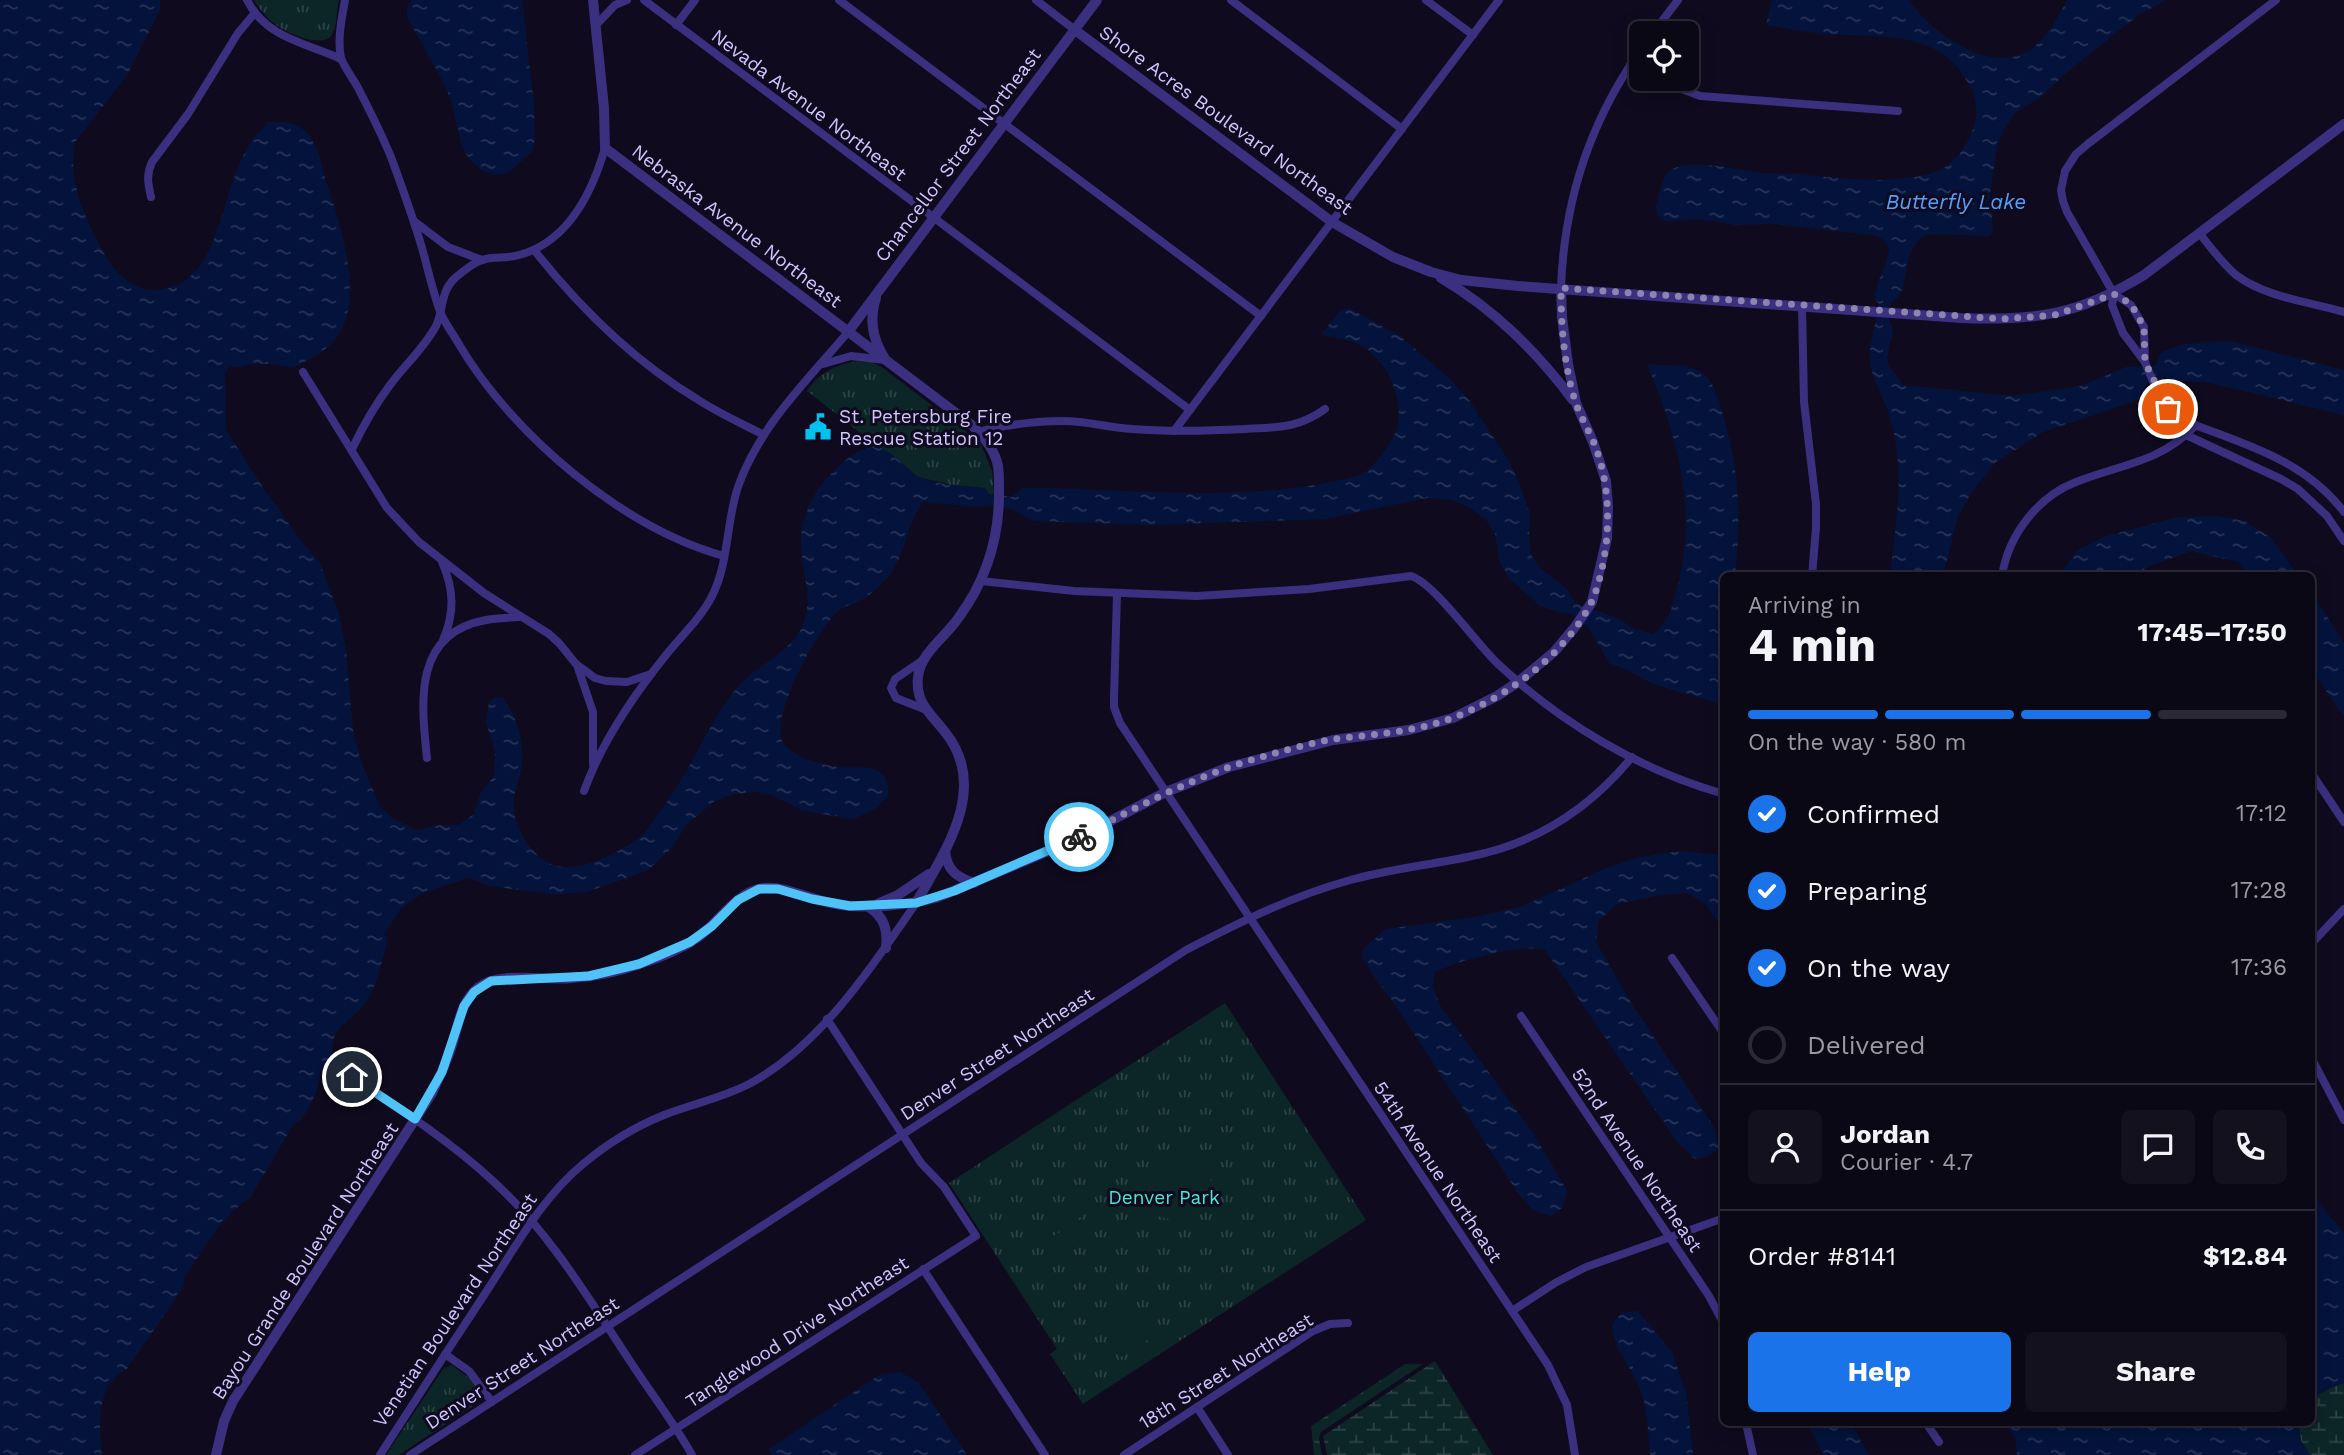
<!DOCTYPE html>
<meta charset="utf-8">
<style>
:root{--surface:#0b0816;--page:#14111f;--text:#f1f3f6;--muted:#9a9aa1;--line:#2b2935;--accent:#1a73e8}
body{margin:0;font-family:"Work Sans",sans-serif;background:var(--page);color:var(--text);height:100vh;display:flex;flex-direction:column;font-size:26px;white-space:nowrap}
*{box-sizing:border-box;margin:0}
p{font-size:23px;color:var(--muted)}
.icon{flex:none;width:38px;height:38px;fill:none;stroke:currentColor;stroke-width:2;stroke-linecap:round;stroke-linejoin:round}
.map{position:relative;flex:1;overflow:hidden}
.drawer{position:absolute;left:1720px;top:572px;width:595px;height:854px;display:flex;flex-direction:column;background:var(--surface);border-radius:10px;box-shadow:0 4px 18px #0003,0 0 0 2px var(--line)}
.drawer>*{flex:none}
.tools{position:absolute;left:1629px;top:21px;display:grid;gap:14px}
.tools a{display:grid;place-items:center;width:70px;height:70px;border-radius:10px;background:var(--surface);box-shadow:0 4px 18px #0003,0 0 0 2px var(--line);font-size:35px}
.pin{position:absolute;display:grid;place-items:center;width:60px;height:60px;color:#fff;margin:-30px;border:4px solid #fff;border-radius:50%;box-shadow:0 2px 7px #0007}
.courier{position:absolute;display:grid;place-items:center;width:70px;height:70px;margin:-35px;border:5px solid #4fc3f7;border-radius:50%;background:#fff;color:#222;box-shadow:0 2px 9px #0007}
.summary em{font-style:normal;font-weight:700}
.summary div{display:flex;flex-direction:column-reverse}
.summary{display:flex;align-items:center;justify-content:space-between;height:119px;padding:0 28px}
h1{font-size:46px;font-weight:700;line-height:52px}
.bar{display:grid;grid-template-columns:repeat(4,1fr);gap:10px 7px;align-content:center;height:84px;padding:0 28px}
.bar i{height:9px;border-radius:5px;background:var(--line)}
.bar .current{background:var(--accent)}
.bar p{grid-column:span 4}
.line{display:flex;align-items:center;gap:18px;padding:0 28px;border-top:2px solid var(--line)}
.line div{flex:1}
.round{display:grid;place-items:center;flex:none;width:74px;height:74px;border-radius:10px;background:var(--page)}
ol{padding:0 28px;list-style:none}
li{display:flex;align-items:center;gap:21px;height:77px}
li p{margin-inline-start:auto}
li .icon{padding:7px;border-radius:50%;background:var(--accent);color:#fff;stroke-width:4}
li:last-child{color:var(--muted)}
li i{width:38px;height:38px;border:4px solid var(--line);border-radius:50%}
.button{display:flex;gap:14px;margin-top:auto;padding:14px 28px}
.button a{flex:1;height:80px;border-radius:10px;background:var(--accent);color:#fff;font-size:28px;font-weight:700;line-height:80px;text-align:center}
.button a+a{background:var(--page);color:var(--text)}
.map>svg:first-child{display:block}
.wetland{fill:url(#wetland-marsh)}
.park{fill:url(#park-tufts)}
.pitch{fill:#0c2527}
.water{fill:url(#water-ripples)}
.lines{fill:none;stroke-linecap:round;stroke-linejoin:round}
.minor{stroke:#3b3080;stroke-width:8}
.tertiary{stroke:#3b3080;stroke-width:10}
.done{stroke:#8d84b0;stroke-width:7;stroke-dasharray:0 12.6}
.route{stroke:#4fc3f7;stroke-width:9}
.labels{text-anchor:middle;dominant-baseline:central;stroke-width:6;stroke-linejoin:round;paint-order:stroke}
.street-label{font-size:19px;fill:#d1c5ff;stroke:#0f0a1d}
.poi-label{font-size:19px;fill:#d1c5ff;stroke:#0f0a1d;text-anchor:start}
.park-label{font-size:19px;fill:#48e8cf;stroke:#0f0a1d}
.water-label{font-size:21px;font-style:italic;fill:#539fff;stroke:#0f0a1d}
</style>
<div class="map">
<svg width="2344" height="1455" viewBox="0 0 2344 1455">
<defs>
<pattern id="wetland-marsh" width="20" height="14" patternUnits="userSpaceOnUse" patternTransform="scale(1.75)"><rect width="20" height="14" fill="#0c2527"/><path d="M1 5h8M5 5V1M11 12h8M15 12V8" fill="none" stroke="#2e4347"/></pattern>
<pattern id="park-tufts" width="24" height="20" patternUnits="userSpaceOnUse" patternTransform="scale(1.75)"><rect width="24" height="20" fill="#0c2527"/><path d="M3 7l-1-3M5 7V3M7 7l1-3M15 17l-1-3M17 17v-4M19 17l1-3" fill="none" stroke="#2e4347"/></pattern>
<pattern id="water-ripples" width="26" height="14" patternUnits="userSpaceOnUse" patternTransform="scale(1.75)"><rect width="26" height="14" fill="#04133b"/><path d="M2 4q2-2 4 0t4 0M15 11q2-2 4 0t4 0" fill="none" stroke="#283458"/></pattern>
</defs>
<rect width="100%" height="100%" fill="#0f0a1d"/>
<!-- wetland -->
<g class="wetland">
<polygon points="1435,1361 1493,1455 1327,1455 1323,1436"/>
<polygon points="1405,1364 1423,1364 1321,1432 1319,1438 1322,1455 1314,1455 1311,1426"/>
<path d="M2344 1383V1455H2310L2301 1441 2298 1423H2312V1399C2321 1391 2332 1387 2344 1383Z"/>
</g>
<!-- park -->
<g class="park">
<path d="M254 0H339C336 10 338 31 329 38 323 42 314 40 307 39 284 33 266 21 254 0Z"/>
<path d="M857 361 872 362 883 368 980 442 992 471 994 495 918 477 892 455 879 449 870 447 859 432 807 391C820 372 835 365 857 361Z"/>
<polygon points="1225,1003 1366,1220 1083,1404 1050,1354 1057,1349 949,1183"/>
<polygon points="452,1365 470,1379 481,1396 480,1401 399,1455 386,1455 443,1369"/>
</g>
<!-- pitch -->
<g class="pitch">
<path d="M1184 1158C1238 1174 1208 1241 1147 1212 1150 1186 1154 1162 1184 1158Z"/>
<polygon points="1082,1189 1094,1208 1058,1232 1045,1213"/>
<polygon points="1074,1223 1084,1239 1059,1255 1049,1239"/>
<polygon points="1130,1305 1138,1319 1109,1338 1100,1325"/>
<polygon points="1142,1324 1151,1338 1121,1357 1112,1343"/>
</g>
<!-- water -->
<g class="water">
<path d="M0 0H160V10L126 77 75 142C69 170 78 201 90 226 102 252 121 291 155 290 232 287 215 165 266 126L265 122C280 122 293 120 305 131 318 143 321 165 326 180 339 223 366 296 337 337 327 352 307 360 293 368 280 364 266 363 253 364 244 365 240 369 230 366L225 373 226 430 266 492 302 542 320 563 339 614 346 650 353 731 362 764 380 806 392 818 416 830 440 825H459L474 814 480 794 494 776 495 752 486 722 489 701 495 697H502C516 713 523 739 522 761 522 773 516 785 514 797 511 821 525 847 545 861 560 871 580 867 596 861 610 855 631 846 642 835 648 830 653 821 658 814 689 775 705 728 736 689 754 666 788 655 801 629 815 600 802 575 801 546 800 520 812 493 830 475 840 464 854 451 869 448 890 443 902 468 917 476 936 486 964 485 985 488L989 494 1012 497 1022 488C1133 488 1248 505 1357 476 1366 474 1375 463 1381 456 1387 447 1394 438 1397 428 1404 399 1389 365 1365 348 1354 341 1336 337 1324 336L1322 333 1340 311 1349 308 1400 336 1449 378 1469 400 1509 461 1519 483 1530 514 1529 537 1531 555 1539 567 1566 588 1576 603 1617 618 1635 629 1653 634C1669 623 1672 607 1677 588 1698 509 1678 438 1647 364 1664 366 1691 363 1705 375 1715 384 1719 402 1723 415 1740 473 1741 515 1735 576H1724V705L1653 684 1626 669 1610 664 1589 628 1572 614 1558 612 1540 606 1508 577 1500 562 1495 534 1487 521 1469 507 1452 500 1427 498 1324 519 1154 525 1033 521 1014 510 990 505 976 507 924 502C909 516 906 550 893 570 885 582 871 595 858 602 851 605 844 606 838 611 818 629 771 714 782 741 790 757 822 765 839 767 864 769 890 761 888 796L874 810 853 819 803 811 772 795 755 792 735 794 715 801 686 825 672 848 648 870 587 892 553 894 489 886 469 878 425 892 401 908 384 934 388 938C382 959 378 984 366 1002 353 1022 329 1024 333 1055L320 1072C322 1086 306 1120 293 1125L250 1198C222 1215 204 1250 185 1276L183 1288 126 1370C95 1386 99 1425 102 1455H0Z"/>
<polygon points="412,0 522,0 534,105 535,138 532,152 509,172 495,175 481,170 469,159 461,144 451,100 443,82 407,17 407,8"/>
<path d="M1772 0H1908C1931 31 1987 75 2028 51 2045 41 2058 18 2067 0H2166L2137 16 2066 73 2042 96 2015 113 2003 132 1997 146 1990 194 1993 232 1989 236 1928 234C1904 245 1909 271 1901 292 1899 297 1894 301 1890 304L1889 320 1893 329 1887 358 1889 366 1903 385 2013 396 2081 386 2126 367 2155 366 2161 352 2184 344 2230 341 2344 370V415L2206 382 2174 381 2165 377 2147 383 2141 399 2043 432 1995 463 1972 492 1958 516 1943 576H1890C1894 536 1902 493 1897 453 1895 435 1891 418 1884 401 1879 388 1871 376 1870 361 1869 340 1877 323 1879 304L1874 297C1876 286 1890 254 1889 249 1888 243 1883 240 1878 236L1775 224 1737 225 1698 219 1669 221 1660 220 1655 208C1660 197 1660 177 1671 170 1690 158 1733 169 1755 172 1769 174 1783 173 1797 174 1841 178 1885 185 1929 174 1952 168 1967 148 1974 126 1978 112 1977 100 1970 86 1962 73 1952 58 1938 51 1905 32 1861 37 1824 34 1804 32 1785 28 1766 25Z"/>
<polygon points="2218,516 2245,521 2271,538 2299,576 2248,576 2238,562 2191,551 2145,568 2139,576 2063,576 2064,568 2078,550 2106,536 2179,517"/>
<polygon points="2312,593 2344,643 2344,716 2312,671"/>
<path d="M1679 851 1724 855V930L1705 904 1688 893 1661 895 1616 904 1599 921 1596 942 1632 1004 1714 1127 1719 1147 1709 1156 1695 1159 1677 1142 1545 950C1523 943 1457 961 1435 972L1433 985 1439 1004 1533 1133 1567 1190 1562 1208 1551 1216 1534 1211 1518 1193 1396 1006 1372 974 1363 959V949L1386 929 1475 917 1520 907 1604 869 1636 858Z"/>
<polygon points="2312,1191 2322,1206 2344,1233 2344,1383 2331,1387 2312,1399"/>
<path d="M1638 1311 1672 1352 1686 1391 1693 1455H1650C1648 1432 1648 1406 1638 1384 1629 1364 1613 1348 1612 1325L1621 1313Z"/>
<polygon points="900,1372 919,1383 967,1455 772,1455 769,1449 879,1375"/>
<polygon points="1808,1423 1851,1423 1869,1455 1823,1455"/>
<polygon points="2005,1423 2060,1423 2065,1425 2078,1423 2298,1423 2301,1441 2310,1455 2017,1455 2015,1438"/>
</g>
<g class="lines">
<!-- minor -->
<g class="minor">
<path d="M247 0C266 38 306 43 341 59"/>
<path d="M345 0C342 17 337 40 341 58 344 67 352 77 357 86 369 109 381 133 391 157 402 187 413 217 422 248 428 269 433 293 441 314 446 325 454 335 460 346 513 435 623 528 724 556"/>
<polyline points="644,0 1190,410"/>
<polyline points="839,0 1261,316"/>
<polyline points="1036,0 1075,30"/>
<polyline points="1231,0 1402,129"/>
<polyline points="1426,0 1473,35"/>
<polyline points="597,24 615,5 627,0"/>
<polyline points="676,25 695,0"/>
<polyline points="1653,33 1678,0"/>
<polyline points="1630,65 1642,71"/>
<polyline points="1656,79 1700,96 1898,111"/>
<path d="M151 197C148 184 146 175 152 162L188 114 238 33 254 14"/>
<polyline points="415,222 448,247 482,260"/>
<path d="M2200 234C2211 248 2222 263 2236 275 2265 297 2309 302 2344 312"/>
<path d="M534 250C580 308 632 360 697 399 718 413 741 423 764 435"/>
<path d="M1561 288C1564 201 1591 119 1642 48"/>
<polyline points="2114,294 2112,305 2123,333 2145,362 2156,389 2186,435 2281,479 2298,489 2327,516 2344,541"/>
<polyline points="1802,306 1804,402 1816,504 1816,528 1812,576"/>
<polyline points="2145,362 2144,327 2131,305 2114,294 2067,212 2063,201 2061,190 2065,171 2076,154 2089,143 2276,0"/>
<polyline points="823,364 851,356 885,360"/>
<polyline points="303,372 387,508 419,542 484,593 549,634 559,643 576,664 595,678 606,681 627,682 651,674"/>
<path d="M2174 413 2184 421C2242 443 2305 460 2344 512"/>
<polyline points="1174,431 1499,0"/>
<path d="M979 432C1005 424 1052 419 1080 422 1097 424 1115 428 1132 429 1170 432 1207 431 1245 429 1278 427 1297 429 1325 409"/>
<path d="M352 449C363 426 375 405 390 385 405 365 424 348 436 326 444 309 440 292 455 278 462 272 473 263 482 260 493 256 507 259 519 255 568 242 592 193 605 148"/>
<path d="M442 562C454 589 455 613 443 640"/>
<path d="M2002 576C2008 536 2037 497 2076 482 2121 464 2160 463 2196 425"/>
<path d="M981 581 1074 591 1197 596 1309 589 1411 576C1434 583 1476 643 1497 663 1561 723 1639 770 1724 794"/>
<polyline points="1117,594 1114,698 1114,707 1120,723 1548,1365 1567,1405 1575,1455"/>
<polyline points="923,660 895,679 891,688 896,698 924,709"/>
<polyline points="578,668 593,712 593,764"/>
<path d="M427 758C421 702 413 633 486 620 497 618 508 618 519 617"/>
<polyline points="2312,774 2344,822"/>
<path d="M584 791C602 741 633 696 666 655 682 635 701 618 712 596 729 563 726 522 738 487 759 426 808 380 848 332"/>
<polyline points="2312,943 2344,909"/>
<polyline points="1672,958 1724,1034"/>
<polyline points="1521,1016 1709,1296 1724,1324"/>
<polyline points="2312,1059 2344,1120"/>
<path d="M352 1077C402 1110 451 1142 494 1182 550 1233 589 1299 630 1361 650 1392 674 1423 692 1455"/>
<polyline points="923,1269 1045,1455"/>
<polyline points="1512,1311 1555,1283 1586,1267 1724,1218"/>
<polyline points="445,1354 469,1371 492,1402"/>
<polyline points="1197,1407 1228,1455"/>
<polyline points="1746,1423 1753,1455"/>
<polyline points="1926,1423 1939,1442"/>
<path d="M380 1455C416 1399 453 1342 490 1286 517 1244 543 1197 583 1164 607 1144 634 1127 664 1115 692 1104 722 1098 749 1084 819 1047 872 967 916 903"/>
<path d="M410 1455 1186 950C1238 923 1290 897 1347 881 1388 869 1431 865 1472 856 1537 843 1590 808 1632 757"/>
<polyline points="635,1455 976,1236 944,1187 921,1163 827,1019"/>
<polyline points="1124,1455 1313,1331 1330,1324 1348,1323"/>
</g>
<!-- tertiary -->
<g class="tertiary">
<path d="M593 0 604 108 605 148 973 426C984 437 995 450 998 466 999 473 999 481 999 488 1000 535 987 579 959 617 946 637 920 653 918 677 915 703 931 714 945 732 990 788 945 851 916 903"/>
<path d="M1075 30 1332 222 1393 257 1431 272 1461 280 1518 286 1961 318C2036 321 2079 315 2144 275L2344 124"/>
<path d="M1441 278C1495 310 1536 351 1573 400"/>
<path d="M876 298C869 319 872 338 884 357"/>
<polyline points="848,332 1097,0"/>
<path d="M945 851C947 871 957 877 974 883"/>
<polyline points="879,903 898,895 929,874"/>
<path d="M869 907C884 917 888 929 886 948"/>
<path d="M216 1455 224 1421 233 1401 432 1093C438 1080 444 1067 449 1054 458 1032 458 1003 479 987 500 971 545 981 572 978 595 976 618 972 639 964 659 958 679 950 697 938 719 923 736 891 764 888 786 886 809 899 831 903 865 910 902 906 936 898L1068 843 1166 792 1229 767 1333 740 1409 730 1453 718 1497 696 1518 682 1554 652 1575 627 1592 602 1607 538 1608 507 1606 481 1593 442 1576 403 1568 364 1562 317 1561 288"/>
</g>
</g>
<g class="lines">
<!-- done -->
<path class="done" d="M1079 837C1137 807 1195 776 1258 758 1283 751 1309 743 1335 739 1367 735 1399 733 1430 725 1491 709 1562 661 1591 603 1600 584 1605 557 1607 536 1609 504 1606 473 1594 443 1588 429 1581 417 1576 404 1564 367 1561 326 1561 288L2003 319 2055 315 2114 294 2131 304 2144 327 2145 362 2168 409"/>
<!-- route -->
<polyline class="route" points="352,1077 415,1119 442,1072 464,1006 474,992 491,981 589,976 639,964 690,942 712,926 738,900 759,889 778,889 812,899 850,906 916,903 954,891 1079,837"/>
</g>
<!-- icons -->
<defs>
<g id="civic-bare" transform="scale(2.1)"><path d="M-.6-6.5H3V-4.5H.6V-3L4-1V1h2V6H-6V1h2V-1L-.6-3ZM-1.2 2.5V6h2.4V2.5Z" fill="#00c1f0" stroke="#0f0a1d" stroke-width="2.5" paint-order="stroke"/></g>
</defs>
<g fill-rule="evenodd">
<use href="#civic-bare" x="818" y="427"/>
</g>
<g class="labels">
<!-- street labels -->
<g class="street-label">
<text transform="translate(809 105) rotate(37)">Nevada Avenue Northeast</text>
<text transform="translate(1226 120) rotate(36)">Shore Acres Boulevard Northeast</text>
<text transform="translate(958 155) rotate(-53)">Chancellor Street Northeast</text>
<text transform="translate(737 226) rotate(37)">Nebraska Avenue Northeast</text>
<text transform="translate(997 1054) rotate(-33)">Denver Street Northeast</text>
<text transform="translate(1637 1160) rotate(56)">52nd Avenue Northeast</text>
<text transform="translate(1438 1172) rotate(56)">54th Avenue Northeast</text>
<text transform="translate(305 1261) rotate(-57)">Bayou Grande Boulevard Northeast</text>
<text transform="translate(455 1310) rotate(-56)">Venetian Boulevard Northeast</text>
<text transform="translate(797 1332) rotate(-33)">Tanglewood Drive Northeast</text>
<text transform="translate(522 1363) rotate(-33)">Denver Street Northeast</text>
<text transform="translate(1226 1371) rotate(-32)">18th Street Northeast</text>
</g>
<!-- poi labels -->
<g class="poi-label">
<text x="839" y="416">St. Petersburg Fire<tspan x="839" dy="22">Rescue Station 12</tspan></text>
</g>
<!-- park labels -->
<g class="park-label">
<text x="1164" y="1197">Denver Park</text>
</g>
<!-- water labels -->
<g class="water-label">
<text x="1956" y="201">Butterfly Lake</text>
</g>
</g>
</svg>
<div class="tools">
<a><svg class="icon" aria-label="locate" viewBox="0 0 24 24"><circle cx="12" cy="12" r="6"/><path d="M12 2v4M12 18v4M2 12h4M18 12h4"/></svg></a>
</div>
<div class="pin" style="left:2168px;top:409px;background:#ea580c"><svg class="icon" aria-label="bag" viewBox="0 0 24 24"><path d="M5 8h14l-1 12H6zM9 8a3 3 0 0 1 6 0"/></svg></div>
<div class="pin" style="left:352px;top:1077px;background:#1f2937"><svg class="icon" aria-label="home" viewBox="0 0 24 24"><path d="M3 11l9-7 9 7M6 9v11h12V9"/></svg></div>
<div class="courier" style="left:1079px;top:837px"><svg class="icon" aria-label="bike" viewBox="0 0 24 24"><circle cx="6" cy="16" r="4"/><circle cx="18" cy="16" r="4"/><path d="M6 16l4-8h5l3 8M10 8l3 8H6M13 5h3"/></svg></div>
<section class="drawer">
<div class="summary"><div><h1>4 min</h1><p>Arriving in</p></div><em>17:45–17:50</em></div>
<div class="bar"><i class="current"></i><i class="current"></i><i class="current"></i><i></i><p>On the way · 580 m</p></div>
<ol>
<li><svg class="icon" aria-label="check" viewBox="0 0 24 24"><path d="M5 12l5 5 9-10"/></svg>Confirmed<p>17:12</p></li>
<li><svg class="icon" aria-label="check" viewBox="0 0 24 24"><path d="M5 12l5 5 9-10"/></svg>Preparing<p>17:28</p></li>
<li><svg class="icon" aria-label="check" viewBox="0 0 24 24"><path d="M5 12l5 5 9-10"/></svg>On the way<p>17:36</p></li>
<li><i></i>Delivered</li>
</ol>
<div class="line" style="height:126px"><a class="round"><svg class="icon" aria-label="person" viewBox="0 0 24 24"><circle cx="12" cy="8" r="4"/><path d="M4 21q1-7 8-7t8 7"/></svg></a><div><b>Jordan</b><p>Courier · 4.7</p></div><a class="round"><svg class="icon" aria-label="chat" viewBox="0 0 24 24"><path d="M4 5h16v11H9l-5 4z"/></svg></a><a class="round"><svg class="icon" aria-label="phone" viewBox="0 0 24 24"><path d="M5 4h4l2 5-3 2q2 4 5 5l2-3 5 2v4C11 20 4 13 5 4z"/></svg></a></div>
<div class="line" style="height:91px"><div>Order #8141</div><b>$12.84</b></div>
<div class="button"><a>Help</a><a>Share</a></div>
</section>
</div>
